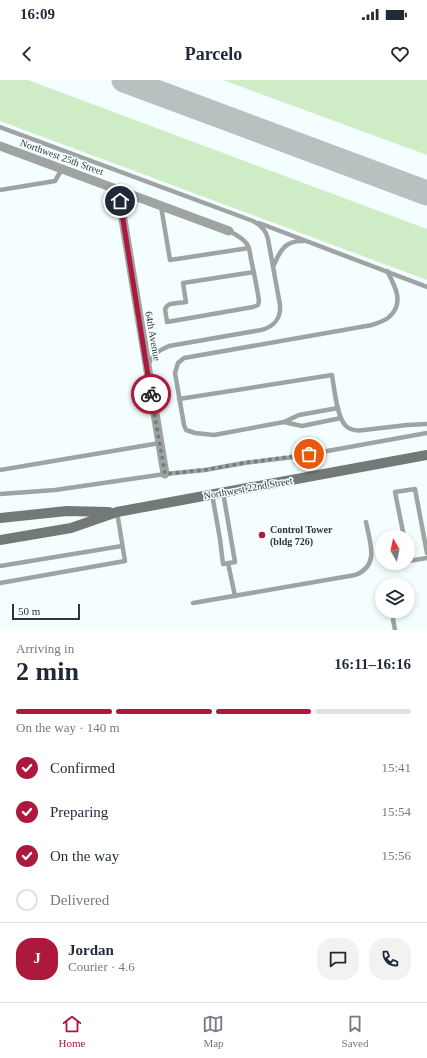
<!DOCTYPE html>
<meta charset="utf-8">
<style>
:root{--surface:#fff;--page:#f2f2f3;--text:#1f2937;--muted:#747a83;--line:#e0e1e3;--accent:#ad183d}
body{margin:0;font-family:"Times New Roman",serif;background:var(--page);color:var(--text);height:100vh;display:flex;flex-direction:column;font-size:15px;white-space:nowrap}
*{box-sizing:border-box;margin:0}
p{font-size:13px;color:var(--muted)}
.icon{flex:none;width:22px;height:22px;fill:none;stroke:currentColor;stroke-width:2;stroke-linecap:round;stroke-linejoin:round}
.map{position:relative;height:550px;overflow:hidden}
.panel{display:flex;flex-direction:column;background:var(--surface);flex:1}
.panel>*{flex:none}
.needle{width:26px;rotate:351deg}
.buttons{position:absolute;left:375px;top:450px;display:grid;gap:8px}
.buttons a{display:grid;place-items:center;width:40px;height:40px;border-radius:50%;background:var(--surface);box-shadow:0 2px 6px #0003;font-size:20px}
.scale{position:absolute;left:12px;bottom:10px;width:68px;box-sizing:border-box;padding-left:4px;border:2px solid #313535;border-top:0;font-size:11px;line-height:14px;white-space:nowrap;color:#313535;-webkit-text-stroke:3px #f4feff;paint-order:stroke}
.pin{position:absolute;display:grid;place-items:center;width:34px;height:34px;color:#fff;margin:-17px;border:2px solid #fff;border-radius:50%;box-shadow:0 1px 4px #0007}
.courier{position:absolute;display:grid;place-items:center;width:40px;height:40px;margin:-20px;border:3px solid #ad183d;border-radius:50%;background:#fff;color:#222;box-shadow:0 1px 5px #0007}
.overview em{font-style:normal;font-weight:700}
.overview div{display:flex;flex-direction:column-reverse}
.overview{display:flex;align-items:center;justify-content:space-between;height:68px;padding:0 16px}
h1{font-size:26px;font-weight:700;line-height:30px}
.bar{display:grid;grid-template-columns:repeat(4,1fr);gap:6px 4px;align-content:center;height:48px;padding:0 16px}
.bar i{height:5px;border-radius:3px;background:var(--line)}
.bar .on{background:var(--accent)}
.bar p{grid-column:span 4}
.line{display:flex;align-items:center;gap:10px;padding:0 16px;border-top:1px solid var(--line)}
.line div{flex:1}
.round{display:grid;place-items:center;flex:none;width:42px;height:42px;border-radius:16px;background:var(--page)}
ol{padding:0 16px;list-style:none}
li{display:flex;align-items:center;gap:12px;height:44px}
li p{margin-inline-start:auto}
li .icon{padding:4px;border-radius:50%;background:var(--accent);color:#fff;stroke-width:4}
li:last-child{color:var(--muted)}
li i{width:22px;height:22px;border:2px solid var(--line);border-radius:50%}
.status{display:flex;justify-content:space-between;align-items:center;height:28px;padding:0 20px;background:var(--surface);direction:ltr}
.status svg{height:11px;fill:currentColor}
header{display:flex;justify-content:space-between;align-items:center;height:52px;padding:0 16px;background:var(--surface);font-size:18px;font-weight:700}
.dock{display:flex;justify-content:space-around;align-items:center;height:56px;border-top:1px solid var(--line);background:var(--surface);font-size:11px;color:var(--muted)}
.dock a{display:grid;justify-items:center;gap:2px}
.dock .on{color:var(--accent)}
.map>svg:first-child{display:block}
.green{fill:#ceedc7}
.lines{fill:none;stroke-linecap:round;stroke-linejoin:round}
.taxiway{stroke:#b8c0c0;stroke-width:25}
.lane{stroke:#9fa3a1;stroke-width:4.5}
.street{stroke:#9fa3a1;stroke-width:9}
.secondary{stroke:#737977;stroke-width:10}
.done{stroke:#757b7c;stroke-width:4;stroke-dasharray:0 7.2}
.route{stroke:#ad183d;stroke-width:5}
.poi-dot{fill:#ad183d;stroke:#f4feff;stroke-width:1.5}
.labels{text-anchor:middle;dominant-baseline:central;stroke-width:3;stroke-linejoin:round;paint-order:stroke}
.street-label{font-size:10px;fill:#313535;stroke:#f4feff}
.poi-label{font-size:10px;font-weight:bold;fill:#313535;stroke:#f4feff;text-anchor:start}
</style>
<div class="status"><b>16:09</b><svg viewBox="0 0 49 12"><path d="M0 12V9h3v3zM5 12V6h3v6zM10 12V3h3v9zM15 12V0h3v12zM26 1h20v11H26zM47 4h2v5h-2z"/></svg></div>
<header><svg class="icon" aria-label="back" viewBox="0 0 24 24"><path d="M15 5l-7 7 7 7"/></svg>Parcelo<svg class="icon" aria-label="heart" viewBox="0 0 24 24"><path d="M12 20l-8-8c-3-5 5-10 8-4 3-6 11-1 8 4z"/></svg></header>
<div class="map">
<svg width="427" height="550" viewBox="0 0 427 550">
<rect width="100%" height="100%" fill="#f4feff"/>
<!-- green -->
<g class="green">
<polygon points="0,0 28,0 427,149 427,200 0,41"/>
<polygon points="223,0 427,0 427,75"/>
</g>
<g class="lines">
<!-- taxiway -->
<polyline class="taxiway" points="124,0 427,113"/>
<!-- lane -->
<g class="lane">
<path d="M0 47 253 141C261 145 266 150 268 159L280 225C281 238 274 247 261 250L169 266C160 270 153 274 149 283"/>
<polyline points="0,110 55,101 62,89"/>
<polyline points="161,126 170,180 249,168"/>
<polyline points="259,143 427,207"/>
<path d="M229 151C235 154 243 158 247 164 250 169 250 174 251 179 254 193 257 207 259 221L258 225 253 227 167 242 165 229 167 226 170 224 186 222 183 203 254 192"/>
<path d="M274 185C280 170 286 160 304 161"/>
<path d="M179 319 332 295C334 307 337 339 346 346 351 351 357 351 364 350L407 345 427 344"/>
<path d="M338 328 299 335 284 342 214 355 195 353 186 350 184 345 175 293 178 283 184 278 372 245C377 243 385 241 389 237 405 223 395 206 387 191"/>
<polyline points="284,342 302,346 341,338"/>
<polyline points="0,390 160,363"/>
<polyline points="0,414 55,410 165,394 205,390 244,383 294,377 427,353"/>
<polyline points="212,414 220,459 223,484 235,482 223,412"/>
<polyline points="404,457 395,412 415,409 427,473"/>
<polyline points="408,481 427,478"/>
<polyline points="228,483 235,516"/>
<polyline points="0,486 122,466"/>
<polyline points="0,503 125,481 117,432"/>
<path d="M193 523 355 495C380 486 370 463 366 442"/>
<polyline points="393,539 395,550"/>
</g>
<!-- street -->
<g class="street">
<polyline points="0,66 229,151"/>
<polyline points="120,121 165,394"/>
</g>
<!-- secondary -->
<g class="secondary">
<polyline points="0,438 67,431 109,432"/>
<polyline points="0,460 71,448 117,432 427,375"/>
</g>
</g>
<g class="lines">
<!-- done -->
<polyline class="done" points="151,314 165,394 205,390 244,383 309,374"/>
<!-- route -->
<polyline class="route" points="120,121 151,314"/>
</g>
<!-- markers -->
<circle class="poi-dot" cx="262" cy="455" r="4"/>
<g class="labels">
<!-- street labels -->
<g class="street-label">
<text transform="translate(62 77) rotate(20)">Northwest 25th Street</text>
<text transform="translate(153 256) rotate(80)">64th Avenue</text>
<text transform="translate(248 408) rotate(-10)">Northwest 22nd Street</text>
</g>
<!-- poi labels -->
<g class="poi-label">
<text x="270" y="449">Control Tower<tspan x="270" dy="12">(bldg 726)</tspan></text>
</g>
</g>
</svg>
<div class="buttons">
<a><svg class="needle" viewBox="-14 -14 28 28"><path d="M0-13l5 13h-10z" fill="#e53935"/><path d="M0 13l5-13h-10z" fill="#747a83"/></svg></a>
<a><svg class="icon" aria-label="layers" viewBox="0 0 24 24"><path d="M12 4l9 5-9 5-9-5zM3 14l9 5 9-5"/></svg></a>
</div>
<div class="scale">50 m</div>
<div class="pin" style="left:309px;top:374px;background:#ea580c"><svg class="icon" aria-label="bag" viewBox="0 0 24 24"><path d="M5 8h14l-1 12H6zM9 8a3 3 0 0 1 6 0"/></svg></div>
<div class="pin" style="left:120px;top:121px;background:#1f2937"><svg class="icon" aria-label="home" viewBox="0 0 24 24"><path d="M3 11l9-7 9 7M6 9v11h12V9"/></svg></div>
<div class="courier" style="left:151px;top:314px"><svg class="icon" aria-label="bike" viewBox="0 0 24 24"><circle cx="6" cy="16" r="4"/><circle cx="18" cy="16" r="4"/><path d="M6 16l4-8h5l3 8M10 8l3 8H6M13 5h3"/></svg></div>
</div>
<section class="panel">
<div class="overview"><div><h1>2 min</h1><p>Arriving in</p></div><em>16:11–16:16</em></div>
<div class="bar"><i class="on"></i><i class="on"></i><i class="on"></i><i></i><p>On the way · 140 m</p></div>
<ol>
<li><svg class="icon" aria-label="check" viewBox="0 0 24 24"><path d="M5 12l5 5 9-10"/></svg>Confirmed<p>15:41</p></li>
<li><svg class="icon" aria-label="check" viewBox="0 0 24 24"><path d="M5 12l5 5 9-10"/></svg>Preparing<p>15:54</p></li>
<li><svg class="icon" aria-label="check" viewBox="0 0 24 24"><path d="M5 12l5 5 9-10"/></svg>On the way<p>15:56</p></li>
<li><i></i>Delivered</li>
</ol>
<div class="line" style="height:72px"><b class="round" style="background:var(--accent);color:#fff">J</b><div><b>Jordan</b><p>Courier · 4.6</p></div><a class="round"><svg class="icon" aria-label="chat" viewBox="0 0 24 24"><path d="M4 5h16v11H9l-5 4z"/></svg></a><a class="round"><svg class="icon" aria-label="phone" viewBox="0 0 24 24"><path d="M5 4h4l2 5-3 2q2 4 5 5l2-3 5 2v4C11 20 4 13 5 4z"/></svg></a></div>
</section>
<nav class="dock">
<a class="on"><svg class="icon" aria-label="home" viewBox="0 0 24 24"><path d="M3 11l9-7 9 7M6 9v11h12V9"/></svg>Home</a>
<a><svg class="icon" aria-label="map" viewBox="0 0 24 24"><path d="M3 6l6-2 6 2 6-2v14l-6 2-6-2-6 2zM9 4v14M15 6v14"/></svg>Map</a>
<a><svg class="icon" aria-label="saved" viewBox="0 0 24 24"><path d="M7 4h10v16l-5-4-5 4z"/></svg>Saved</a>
</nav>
